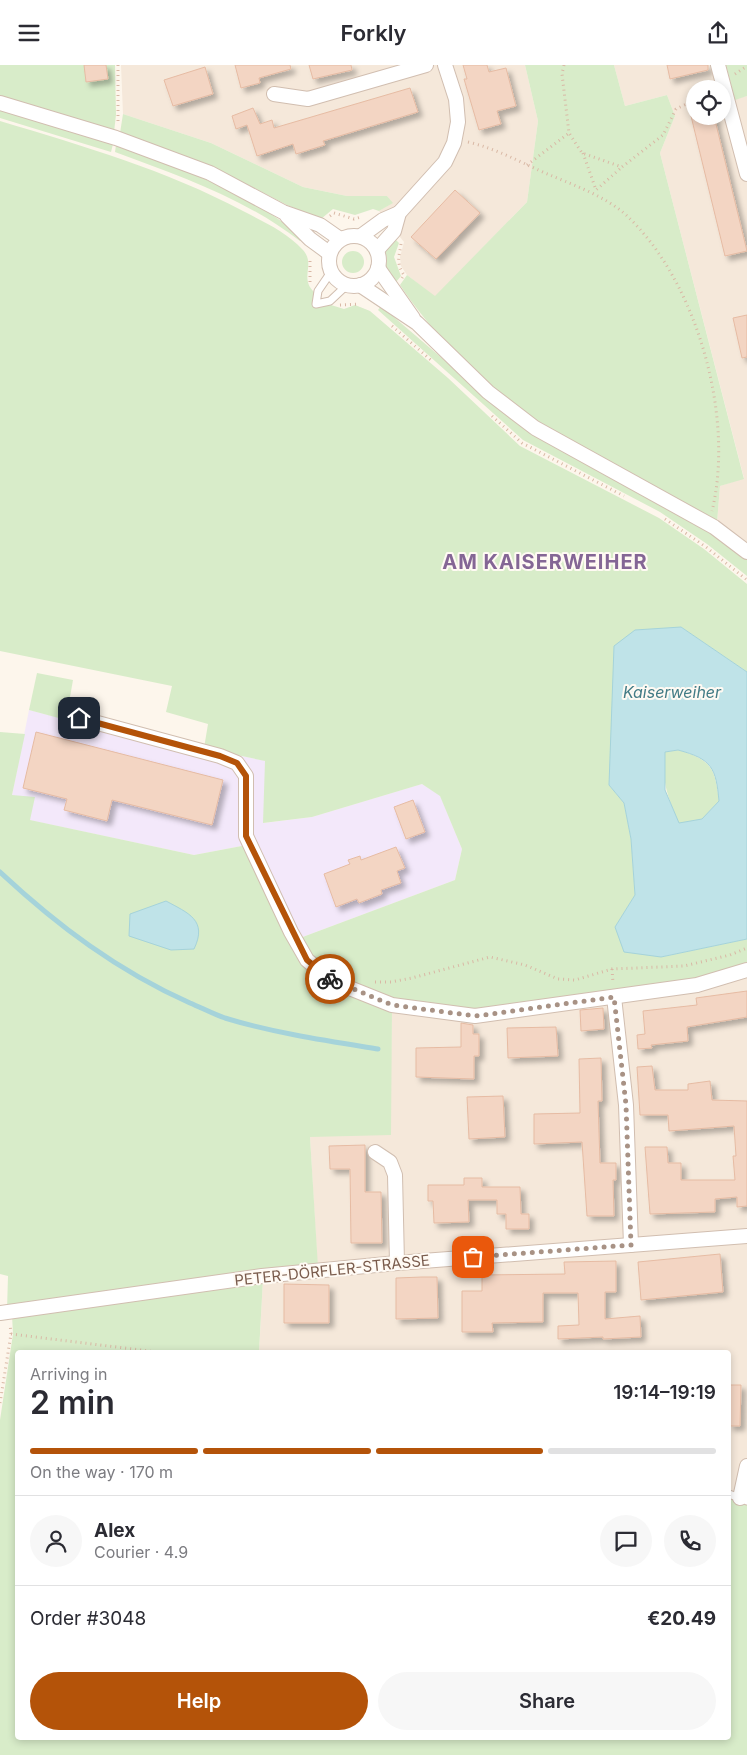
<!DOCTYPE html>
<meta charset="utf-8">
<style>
:root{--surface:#fff;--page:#f7f7f7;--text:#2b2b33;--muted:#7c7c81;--line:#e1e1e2;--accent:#b45309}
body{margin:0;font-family:Inter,sans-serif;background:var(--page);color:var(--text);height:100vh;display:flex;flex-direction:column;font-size:19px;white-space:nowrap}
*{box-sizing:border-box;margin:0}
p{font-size:16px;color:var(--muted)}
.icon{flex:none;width:28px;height:28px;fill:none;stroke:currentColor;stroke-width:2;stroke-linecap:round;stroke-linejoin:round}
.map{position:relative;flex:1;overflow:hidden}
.panel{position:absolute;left:15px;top:1285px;width:716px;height:390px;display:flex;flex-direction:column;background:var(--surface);border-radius:5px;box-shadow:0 2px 8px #0003}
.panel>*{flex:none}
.fabs{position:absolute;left:686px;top:15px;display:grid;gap:10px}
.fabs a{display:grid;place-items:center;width:45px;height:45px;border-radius:50%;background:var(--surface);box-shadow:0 2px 8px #0003;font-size:25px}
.pin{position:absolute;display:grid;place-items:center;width:42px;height:42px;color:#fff;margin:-21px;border-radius:10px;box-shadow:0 2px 8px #0006}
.courier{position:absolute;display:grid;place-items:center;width:50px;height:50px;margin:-25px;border:4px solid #b45309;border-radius:50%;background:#fff;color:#222;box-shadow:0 1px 6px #0007}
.overview em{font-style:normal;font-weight:600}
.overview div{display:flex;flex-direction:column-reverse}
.overview{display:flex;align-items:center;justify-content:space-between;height:85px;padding:0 15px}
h1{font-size:32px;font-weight:600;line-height:38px}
.bar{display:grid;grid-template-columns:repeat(4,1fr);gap:8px 5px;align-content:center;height:60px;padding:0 15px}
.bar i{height:6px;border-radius:4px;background:var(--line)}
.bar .current{background:var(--accent)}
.bar p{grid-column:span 4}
.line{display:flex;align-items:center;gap:12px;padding:0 15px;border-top:1px solid var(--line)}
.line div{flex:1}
.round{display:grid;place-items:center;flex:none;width:52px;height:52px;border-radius:26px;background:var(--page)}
.button{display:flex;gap:10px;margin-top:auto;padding:10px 15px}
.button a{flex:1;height:58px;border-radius:30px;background:var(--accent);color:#fff;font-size:20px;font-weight:600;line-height:58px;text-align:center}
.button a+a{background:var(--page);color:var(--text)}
header{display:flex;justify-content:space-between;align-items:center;height:65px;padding:0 15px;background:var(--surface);font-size:22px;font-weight:600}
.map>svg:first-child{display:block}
.residential{fill:#f5e8da;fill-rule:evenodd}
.education{fill:#f3e8fa}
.green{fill:#d8ecc9}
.water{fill:#bfe3e8;stroke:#a5d3da;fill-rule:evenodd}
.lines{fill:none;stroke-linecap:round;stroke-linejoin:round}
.stream{stroke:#a5d3da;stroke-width:5}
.building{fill:#f3d5c3;stroke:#e6bba3;filter:url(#shadow)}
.service-casing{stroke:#d1beb0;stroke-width:9}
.minor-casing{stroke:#d1beb0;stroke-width:16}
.path{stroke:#d9b8a5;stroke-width:3;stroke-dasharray:1 4;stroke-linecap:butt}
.service{stroke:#fff;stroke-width:7}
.minor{stroke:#fff;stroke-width:14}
.done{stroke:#a89285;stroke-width:5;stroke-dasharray:0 9}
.route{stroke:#b45309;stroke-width:6}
.labels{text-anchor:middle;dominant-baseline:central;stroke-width:4;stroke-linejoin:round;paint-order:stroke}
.street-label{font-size:15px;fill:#7a5c4d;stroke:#fffaf3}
.water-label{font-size:16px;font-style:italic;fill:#437c86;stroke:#fffaf3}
.district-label{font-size:20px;font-weight:bold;letter-spacing:1px;fill:#846695;stroke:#fffaf3}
</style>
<header><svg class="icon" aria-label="menu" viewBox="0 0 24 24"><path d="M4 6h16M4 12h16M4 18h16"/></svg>Forkly<svg class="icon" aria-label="share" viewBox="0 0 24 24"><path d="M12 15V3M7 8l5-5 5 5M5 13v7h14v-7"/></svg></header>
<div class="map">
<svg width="747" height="1690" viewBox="0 0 747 1690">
<defs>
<filter id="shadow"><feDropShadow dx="4.5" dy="4.5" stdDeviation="2.5" flood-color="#0004"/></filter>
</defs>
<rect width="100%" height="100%" fill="#fdf6ec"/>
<!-- residential -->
<g class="residential">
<polygon points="121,0 525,0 538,56 527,137 435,232 407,210 401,201 400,192 404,177 379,146 392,138 387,131 347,131 303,122 211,78 123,49"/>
<path d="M614 0H726L734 34 747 31V480L717 458 720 421 744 413 660 88 675 51 667 30 625 41ZM695 24H722V51H695Z"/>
<polygon points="747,909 747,1432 729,1426 729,1288 259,1288 263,1214 318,1209 310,1072 391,995 392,945"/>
</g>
<!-- education -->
<polygon class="education" points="29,645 202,689 204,683 266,696 264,758 312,752 422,719 440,730 462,784 455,815 300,873 247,780 194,790 29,755 12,730"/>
<!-- green -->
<g class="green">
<polygon points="0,0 115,0 116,50 114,67 0,32"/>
<path d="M525 0H614L625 41 667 30 675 51 660 88 744 414 720 421 717 458C658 426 596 395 538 360 491 330 431 267 400 220L407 210 435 231 527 137 538 56Z"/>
<polygon points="726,0 747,0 747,31 735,35"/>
<polygon points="0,44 113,79 111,87 0,53"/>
<polygon points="123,49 211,78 303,122 347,131 387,131 393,138 379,146 373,144 355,150 333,144 321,154 287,140 213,102 120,68"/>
<path d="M0 56C83 81 166 105 243 146 264 157 287 167 303 185 316 200 299 212 314 227L313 241 316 243 331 240 344 244 355 240 370 246 448 313 520 381 659 453 704 484 747 519V607L681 562 612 683 609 720 624 738 631 774 635 830 615 862 661 892 747 874V901L696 917 475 945H392L391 1070 310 1072 318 1202 7 1245 8 1211 0 1209V667L25 669 12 730 35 732 30 755 194 790 247 780 300 873 455 815 462 784 440 731 422 719 312 752 263 758 265 696 204 683 208 659 166 647 172 621 0 586Z"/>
<path d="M116 80C182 105 250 126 303 174L300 176C244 133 180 111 115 87Z"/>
<polygon points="394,173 399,178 394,192 401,211 396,217 385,202 387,195 385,183"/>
<circle cx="353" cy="197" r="11"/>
<polygon points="381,241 485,330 712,466 747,492 747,511 707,479 660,447 523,375 378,245"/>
<polygon points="37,608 73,615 66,655 29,645"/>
<path d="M678 685C712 695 715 703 719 736L702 754 679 759C668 732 661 717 665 687Z"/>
<polygon points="263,1214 259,1287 18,1288 18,1672 729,1672 729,1432 747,1439 747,1690 0,1690 0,1355 13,1269 12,1250"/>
</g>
<!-- water -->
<g class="water">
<path d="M681 562 747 607V874L661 892 624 887 615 862 635 830 631 774 624 738 609 720 614 581 635 565ZM678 685C712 694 716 703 719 736L702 754 679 758 665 725V687Z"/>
<path d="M166 836C188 848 208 855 194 884L171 885 129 871 130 849Z"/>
</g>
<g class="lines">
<!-- stream -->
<path class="stream" d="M0 807C58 861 118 906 190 938 202 943 213 949 225 953 274 968 328 976 378 984"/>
</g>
<!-- building -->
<g class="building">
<polygon points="84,0 106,0 108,14 86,17"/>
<polygon points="235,0 290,0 291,4 259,13 260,18 241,23"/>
<polygon points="309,0 351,0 352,5 313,14"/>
<polygon points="463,0 487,0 489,7 506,3 516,41 497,46 501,59 479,65 464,14 467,14"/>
<polygon points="667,0 708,0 708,5 670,14"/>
<polygon points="205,2 213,29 173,41 164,15"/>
<polygon points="410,23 418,47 323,76 325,80 296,89 293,79 257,91 247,60 236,64 232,51 253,43 260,59 272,55 274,63"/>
<polygon points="691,51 714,51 747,186 725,191"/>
<polygon points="455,125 480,148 436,194 411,172"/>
<polygon points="747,250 747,292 742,293 733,253"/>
<polygon points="36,667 223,715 212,760 112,735 107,756 64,745 67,734 23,723"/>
<polygon points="413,735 425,767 406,774 394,742"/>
<polygon points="396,782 405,803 397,806 401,818 381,825 382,829 359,838 357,834 336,842 324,809 350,799 348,795 360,791 361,795"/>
<polygon points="747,926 747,952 687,962 688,976 651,980 652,983 638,984 637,970 645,969 643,946 697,940 696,933"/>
<polygon points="603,943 604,964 581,966 580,945"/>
<polygon points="461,958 473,960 473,969 479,969 479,991 474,991 474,1014 416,1012 416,983 461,982"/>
<polygon points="556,962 558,991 508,993 507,963"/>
<polygon points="601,993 602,1036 598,1036 600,1098 616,1098 616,1115 613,1115 614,1151 587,1151 582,1077 534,1079 534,1049 580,1048 579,994"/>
<polygon points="652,1001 655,1025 688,1025 688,1019 710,1016 712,1035 747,1036 747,1141 737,1142 737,1132 715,1134 715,1147 650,1149 645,1082 667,1082 668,1098 681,1098 681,1115 735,1115 733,1091 736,1091 734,1061 669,1066 668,1050 640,1050 637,1002"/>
<polygon points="503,1031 505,1072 469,1074 467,1032"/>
<polygon points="365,1080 365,1127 381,1127 382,1178 351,1178 350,1104 330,1104 329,1081"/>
<polygon points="464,1113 482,1113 482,1122 520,1122 521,1149 529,1149 529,1164 506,1164 506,1149 497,1149 497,1135 468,1135 469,1157 434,1158 433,1136 428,1136 428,1120 464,1120"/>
<polygon points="720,1189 723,1227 641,1235 638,1197"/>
<polygon points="616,1196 616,1227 605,1227 605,1254 640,1251 641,1272 603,1274 603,1272 558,1274 558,1261 579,1260 578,1228 543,1228 543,1257 492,1258 493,1267 462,1267 462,1226 482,1226 482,1210 565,1209 564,1197"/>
<polygon points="422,1212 437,1212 438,1253 396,1254 396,1213"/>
<polygon points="284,1219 329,1220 329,1258 284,1258"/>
<polygon points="729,1320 741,1320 740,1361 729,1361"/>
</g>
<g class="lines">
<!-- service casing -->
<g class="service-casing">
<g id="service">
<polyline points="331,207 318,226 316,239 330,236 347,220"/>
<polyline points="729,1429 747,1436"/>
</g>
</g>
<!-- minor casing -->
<g class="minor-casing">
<g id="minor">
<polyline points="718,0 747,109"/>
<polyline points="274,29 308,34 426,0"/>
<polyline points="0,38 116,73 210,108 283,147 320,160 340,174"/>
<polyline points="287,151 310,174 329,188"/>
<circle cx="354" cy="196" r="25"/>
<polyline points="361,171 383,155 399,148"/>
<polyline points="377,185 394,166 399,148 445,97 454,78 458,57 456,34 445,0"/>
<polyline points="378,203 413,253"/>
<polyline points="360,220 417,258 488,327 535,363 714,462 747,487"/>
<polyline points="79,653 220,691 237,698 246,711 246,771 291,867 307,895 332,916 392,940 475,951 697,920 747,905"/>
<polyline points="614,932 626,1040 631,1180"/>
<polyline points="375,1087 390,1097 395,1110 397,1198"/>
<polyline points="0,1248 262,1211 397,1198 747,1171"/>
<polyline points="740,1433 747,1401"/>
</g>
</g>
<!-- path -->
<g class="path">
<polyline points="118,0 118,59"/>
<polyline points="564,0 562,9 569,68 582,88 622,102 663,70 676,44 695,35"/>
<polyline points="735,9 747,1"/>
<path d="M468 77C497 84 518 96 545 108 571 119 603 130 625 149 697 215 735 352 712 446"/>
<polyline points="583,88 596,125 622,102"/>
<polyline points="527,100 569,68"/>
<polyline points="330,151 334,148 354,154 361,152"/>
<path d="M401 179C399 192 396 198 404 210L402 213"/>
<polyline points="310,217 310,192"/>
<polyline points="340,240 360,239"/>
<polyline points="392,261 432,296"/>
<polyline points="492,351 522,378 624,431"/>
<polyline points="665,454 706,482 747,515"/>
<polyline points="612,904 613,918"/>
<polyline points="375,917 391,917 412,913 490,892 525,900 558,914 575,915 612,904 684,901 730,890 747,883"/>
<polyline points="11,1269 165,1288"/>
<polyline points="0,1338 11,1269 10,1259"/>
</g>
<!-- service -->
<use href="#service" class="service"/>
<!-- minor -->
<use href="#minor" class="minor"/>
</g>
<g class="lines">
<!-- done -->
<polyline class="done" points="330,914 392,940 476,951 614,932 626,1040 631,1180 473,1192"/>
<!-- route -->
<polyline class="route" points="79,653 220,691 237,698 246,711 246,771 307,895 330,914"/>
</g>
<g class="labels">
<!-- street labels -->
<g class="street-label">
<text transform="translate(332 1205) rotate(-6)">PETER-DÖRFLER-STRASSE</text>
</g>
<!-- water labels -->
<g class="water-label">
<text x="672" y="627">Kaiserweiher</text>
</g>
<!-- district labels -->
<g class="district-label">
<text x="545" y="497">AM KAISERWEIHER</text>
</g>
</g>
</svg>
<div class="fabs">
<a><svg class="icon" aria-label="locate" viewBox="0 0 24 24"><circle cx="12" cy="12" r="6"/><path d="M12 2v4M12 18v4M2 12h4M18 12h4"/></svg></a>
</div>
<div class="pin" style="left:473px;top:1192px;background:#ea580c"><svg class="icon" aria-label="bag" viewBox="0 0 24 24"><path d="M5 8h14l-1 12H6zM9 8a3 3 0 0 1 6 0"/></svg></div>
<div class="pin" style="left:79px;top:653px;background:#1f2937"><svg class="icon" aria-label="home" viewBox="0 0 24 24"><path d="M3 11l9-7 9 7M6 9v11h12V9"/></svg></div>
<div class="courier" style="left:330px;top:914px"><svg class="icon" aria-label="bike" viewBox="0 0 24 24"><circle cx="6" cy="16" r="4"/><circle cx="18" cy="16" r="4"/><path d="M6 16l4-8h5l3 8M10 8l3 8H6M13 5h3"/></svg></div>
<section class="panel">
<div class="overview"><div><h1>2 min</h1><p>Arriving in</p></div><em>19:14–19:19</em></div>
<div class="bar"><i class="current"></i><i class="current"></i><i class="current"></i><i></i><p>On the way · 170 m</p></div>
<div class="line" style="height:90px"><a class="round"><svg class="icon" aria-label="person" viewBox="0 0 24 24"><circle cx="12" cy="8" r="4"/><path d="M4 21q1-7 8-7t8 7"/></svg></a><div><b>Alex</b><p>Courier · 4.9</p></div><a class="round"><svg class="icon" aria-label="chat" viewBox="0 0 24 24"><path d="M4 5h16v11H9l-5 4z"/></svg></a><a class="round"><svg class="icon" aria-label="phone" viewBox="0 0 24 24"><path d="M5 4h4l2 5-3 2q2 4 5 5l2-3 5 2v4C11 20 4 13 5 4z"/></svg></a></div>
<div class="line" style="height:65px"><div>Order #3048</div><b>€20.49</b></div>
<div class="button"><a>Help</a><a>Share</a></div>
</section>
</div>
